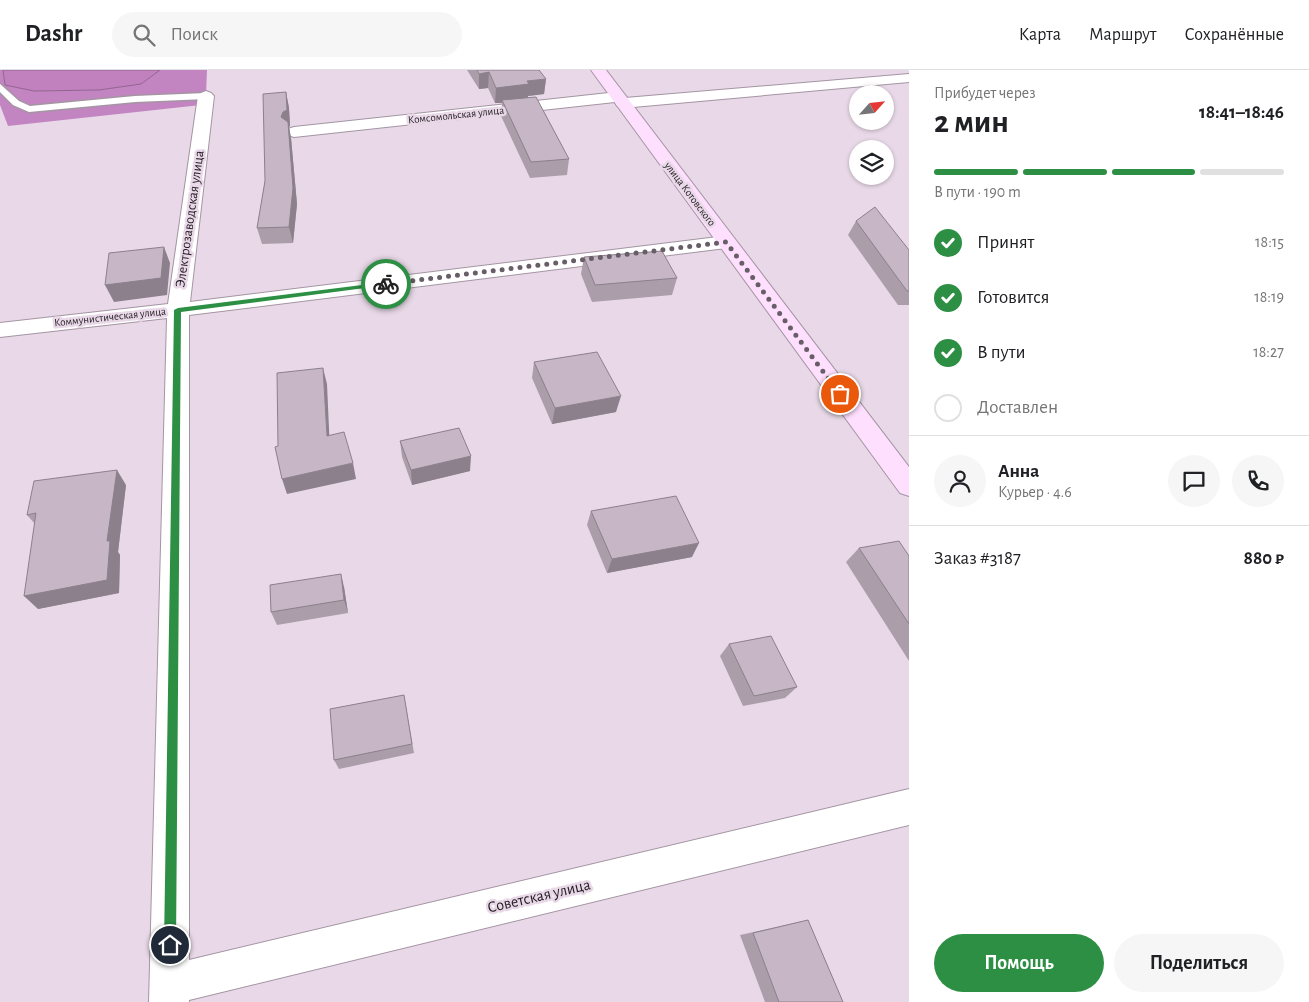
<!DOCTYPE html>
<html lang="ru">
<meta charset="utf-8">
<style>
:root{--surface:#fff;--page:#f6f6f6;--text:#202124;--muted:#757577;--line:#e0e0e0;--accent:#2d8f44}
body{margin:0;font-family:"Alegreya Sans",sans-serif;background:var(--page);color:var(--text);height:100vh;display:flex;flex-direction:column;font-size:19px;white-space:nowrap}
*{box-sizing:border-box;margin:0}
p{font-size:16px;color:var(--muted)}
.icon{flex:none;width:28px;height:28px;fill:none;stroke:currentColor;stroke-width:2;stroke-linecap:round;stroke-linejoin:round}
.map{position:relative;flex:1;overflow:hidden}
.sheet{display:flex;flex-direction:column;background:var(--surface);width:400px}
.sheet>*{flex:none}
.needle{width:32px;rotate:63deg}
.tools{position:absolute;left:849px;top:15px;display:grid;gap:10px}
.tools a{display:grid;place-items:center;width:45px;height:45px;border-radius:50%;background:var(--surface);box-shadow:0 1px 4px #0004;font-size:25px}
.pin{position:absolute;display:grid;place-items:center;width:42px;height:42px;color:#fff;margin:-21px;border:2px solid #fff;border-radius:50%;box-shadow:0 1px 5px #0007}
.courier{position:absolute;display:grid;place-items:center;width:50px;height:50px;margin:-25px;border:4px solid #2d8f44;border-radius:50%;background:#fff;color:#222;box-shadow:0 1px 6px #0007}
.headline em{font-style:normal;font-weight:600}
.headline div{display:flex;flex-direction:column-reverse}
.headline{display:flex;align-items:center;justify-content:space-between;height:85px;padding:0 25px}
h1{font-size:32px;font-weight:600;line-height:38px}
.bar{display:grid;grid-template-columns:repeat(4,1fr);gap:8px 5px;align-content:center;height:60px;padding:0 25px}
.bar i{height:6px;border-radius:4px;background:var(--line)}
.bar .selected{background:var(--accent)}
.bar p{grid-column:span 4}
.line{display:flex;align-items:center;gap:12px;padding:0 25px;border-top:1px solid var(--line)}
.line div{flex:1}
.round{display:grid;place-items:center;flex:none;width:52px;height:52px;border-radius:26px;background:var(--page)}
ol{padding:0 25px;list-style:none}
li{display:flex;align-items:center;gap:15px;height:55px}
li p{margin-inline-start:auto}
li .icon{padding:5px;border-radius:50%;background:var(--accent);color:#fff;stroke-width:4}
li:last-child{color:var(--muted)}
li i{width:28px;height:28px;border:2px solid var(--line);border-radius:50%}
.action{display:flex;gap:10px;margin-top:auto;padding:10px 25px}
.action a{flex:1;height:58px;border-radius:30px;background:var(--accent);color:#fff;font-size:20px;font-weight:600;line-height:58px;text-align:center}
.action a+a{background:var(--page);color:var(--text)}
header{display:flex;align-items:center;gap:30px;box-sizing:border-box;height:70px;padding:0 25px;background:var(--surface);border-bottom:1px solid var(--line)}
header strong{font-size:24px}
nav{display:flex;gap:28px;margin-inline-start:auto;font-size:18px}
.search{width:350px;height:45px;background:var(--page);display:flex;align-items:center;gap:12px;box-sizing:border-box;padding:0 18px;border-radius:28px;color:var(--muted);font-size:19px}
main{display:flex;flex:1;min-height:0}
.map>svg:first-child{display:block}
.forest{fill:#c385c1}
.water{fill:#c081be;stroke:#91638f}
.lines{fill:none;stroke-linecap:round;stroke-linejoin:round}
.service-casing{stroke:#a495a3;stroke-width:3}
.minor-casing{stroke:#a495a3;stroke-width:2}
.secondary-casing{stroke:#a495a3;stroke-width:2}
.service{fill:#fff;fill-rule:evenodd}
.minor{fill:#fff;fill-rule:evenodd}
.secondary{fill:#fedffe;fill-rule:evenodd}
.wall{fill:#ab9daa}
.shaded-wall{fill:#8b808b}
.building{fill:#c7b7c6;stroke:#8b808b}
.route{fill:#2d8f44}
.done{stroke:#685e67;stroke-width:5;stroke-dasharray:0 9}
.labels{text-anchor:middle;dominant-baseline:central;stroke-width:5;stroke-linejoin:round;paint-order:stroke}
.far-street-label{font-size:11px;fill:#221c21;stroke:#e9d9e8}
.street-label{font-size:14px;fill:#221c21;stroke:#e9d9e8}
.near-street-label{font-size:16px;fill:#221c21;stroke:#e9d9e8}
</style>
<header>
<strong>Dashr</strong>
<div class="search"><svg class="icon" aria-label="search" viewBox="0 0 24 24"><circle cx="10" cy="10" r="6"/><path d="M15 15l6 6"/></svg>Поиск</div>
<nav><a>Карта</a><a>Маршрут</a><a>Сохранённые</a></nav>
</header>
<main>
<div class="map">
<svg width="909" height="932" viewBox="0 0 909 932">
<rect width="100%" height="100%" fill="#e9d9e8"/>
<!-- forest -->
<polygon class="forest" points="0,0 3,0 5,15 34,21 99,20 141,14 160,0 207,0 206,26 201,35 8,56 0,35"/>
<!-- water -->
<polygon class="water" points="3,0 160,0 141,14 99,20 34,21 5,15"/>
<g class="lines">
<!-- service casing -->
<g class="service-casing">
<polygon id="service" points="0,14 19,31 30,36 135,26 206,23 211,26 206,29 135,32 29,42 13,35 0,22"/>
</g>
<!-- minor casing -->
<g class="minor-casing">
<g id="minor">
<polygon points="909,4 909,12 622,38 617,36 615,32 294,67 288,65 286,62 288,59 294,57 618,22 623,24 625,28"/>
<polygon points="206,21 211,23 214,26 190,232 726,166 733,168 736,172 733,176 726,178 189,245 189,890 909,719 909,755 189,930 189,932 149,932 167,248 0,267 0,253 168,234 198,26 201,23"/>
</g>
</g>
<!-- secondary casing -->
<g class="secondary-casing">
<polygon id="secondary" points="591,0 606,0 909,397 909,426 900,423"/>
</g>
<!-- service -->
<use href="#service" class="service"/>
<!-- minor -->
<use href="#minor" class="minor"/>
<!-- secondary -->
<use href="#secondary" class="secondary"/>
</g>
<!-- wall -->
<g class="wall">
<polygon points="467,0 539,0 546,9 544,24 528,26 528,28 569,89 567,105 530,108 501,46 502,33 495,33 488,18 479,19"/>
<polygon points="286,22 289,38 290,56 289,57 291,68 297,134 293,173 262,174 257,158 265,111"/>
<polygon points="856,151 909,180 909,235 898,235 848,165"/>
<polygon points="584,187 677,208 672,225 592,232 581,204"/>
<polygon points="534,292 616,342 552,354 532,308"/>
<polygon points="400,371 470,401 412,415 402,387"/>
<polygon points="126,415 118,482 120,485 119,523 38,539 35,454 27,445"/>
<polygon points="591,441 692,487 607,503 587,455"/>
<polygon points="859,478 909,486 909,591 846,492"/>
<polygon points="344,517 348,543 277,555 271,542"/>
<polygon points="729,574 797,617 785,628 743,636 720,586"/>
<polygon points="404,625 414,683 339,699 334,690"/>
<polygon points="808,850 843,932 765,932 740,865"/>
</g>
<!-- shaded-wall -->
<g class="shaded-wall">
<polygon points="489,2 488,18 479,19 479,4"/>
<polygon points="546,9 544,24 528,26 528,30 502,30 502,33 495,33 496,18 527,11"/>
<polygon points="286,22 289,38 290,56 289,57 291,68 297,134 293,173 289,157 281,47"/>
<polygon points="164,177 170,193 167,225 114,232 105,215"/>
<polygon points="323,298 327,314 330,381 327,366"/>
<polygon points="621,326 616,342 552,354 555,338"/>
<polygon points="471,386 470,401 412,415 411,400"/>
<polygon points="353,393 356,409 287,424 282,409"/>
<polygon points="117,400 126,415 118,482 120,485 119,523 38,539 24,526"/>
<polygon points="699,473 692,487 607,503 612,489"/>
<polygon points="341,504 344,517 348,543 344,530"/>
</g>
<!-- building -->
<g class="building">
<polygon points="477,0 539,0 546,9 527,11 529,14 496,18 489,2 479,4"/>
<polygon points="286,22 287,40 283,42 281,47 288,52 293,118 289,157 257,158 265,111 263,24"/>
<polygon points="536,27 569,89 531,92 502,30"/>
<polygon points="875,137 909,180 909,221 907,221 856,151"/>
<polygon points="164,177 161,208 105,215 109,183"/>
<polygon points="662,181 677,208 595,215 584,187"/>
<polygon points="597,282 621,326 555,338 534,292"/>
<polygon points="323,298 327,366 344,362 353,393 282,409 275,377 278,376 277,303"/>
<polygon points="459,358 471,386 411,400 400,371"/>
<polygon points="117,400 107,471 110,471 107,510 24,526 36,443 27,445 34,411"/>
<polygon points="676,426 699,473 612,489 591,441"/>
<polygon points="899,471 909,486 909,554 859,478"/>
<polygon points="341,504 344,530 271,542 270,515"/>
<polygon points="771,566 797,617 754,626 729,574"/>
<polygon points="404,625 412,674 334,690 330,639"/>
<polygon points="808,850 843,932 779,932 753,863"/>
</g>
<!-- route -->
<polygon class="route" points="386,212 388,215 181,242 176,875 174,879 170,881 166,879 164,875 174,240 178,238"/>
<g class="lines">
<!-- done -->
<polyline class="done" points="386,214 726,172 840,324"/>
</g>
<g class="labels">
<!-- far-street labels -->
<g class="far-street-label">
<text transform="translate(456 45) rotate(-6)">Комсомольская улица</text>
<text transform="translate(690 124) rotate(53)">улица Котовского</text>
<text transform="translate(110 247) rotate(-6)">Коммунистическая улица</text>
</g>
<!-- street labels -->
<g class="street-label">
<text transform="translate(190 149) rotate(-82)">Электрозаводская улица</text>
</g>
<!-- near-street labels -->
<g class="near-street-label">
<text transform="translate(539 826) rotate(-13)">Советская улица</text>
</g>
</g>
</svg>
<div class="tools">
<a><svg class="needle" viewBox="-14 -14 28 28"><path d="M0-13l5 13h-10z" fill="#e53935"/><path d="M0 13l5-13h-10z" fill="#757577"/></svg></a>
<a><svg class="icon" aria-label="layers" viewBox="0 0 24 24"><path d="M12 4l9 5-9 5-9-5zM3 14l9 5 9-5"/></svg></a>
</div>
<div class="pin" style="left:840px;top:324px;background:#ea580c"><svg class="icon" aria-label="bag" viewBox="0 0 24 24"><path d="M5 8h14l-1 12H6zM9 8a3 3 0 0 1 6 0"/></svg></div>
<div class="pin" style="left:170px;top:875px;background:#1f2937"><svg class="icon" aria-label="home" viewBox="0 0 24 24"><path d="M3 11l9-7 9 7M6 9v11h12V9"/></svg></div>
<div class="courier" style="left:386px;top:214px"><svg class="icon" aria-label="bike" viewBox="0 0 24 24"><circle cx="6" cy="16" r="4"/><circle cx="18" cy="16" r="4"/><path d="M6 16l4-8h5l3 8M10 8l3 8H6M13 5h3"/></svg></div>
</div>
<section class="sheet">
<div class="headline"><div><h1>2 мин</h1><p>Прибудет через</p></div><em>18:41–18:46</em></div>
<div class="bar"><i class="selected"></i><i class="selected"></i><i class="selected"></i><i></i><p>В пути · 190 m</p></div>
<ol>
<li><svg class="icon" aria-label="check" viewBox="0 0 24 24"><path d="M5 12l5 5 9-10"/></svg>Принят<p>18:15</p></li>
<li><svg class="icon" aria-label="check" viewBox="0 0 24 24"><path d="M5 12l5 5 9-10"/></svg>Готовится<p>18:19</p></li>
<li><svg class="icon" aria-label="check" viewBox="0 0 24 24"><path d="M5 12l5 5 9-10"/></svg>В пути<p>18:27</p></li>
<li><i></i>Доставлен</li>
</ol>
<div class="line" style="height:90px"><a class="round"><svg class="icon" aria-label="person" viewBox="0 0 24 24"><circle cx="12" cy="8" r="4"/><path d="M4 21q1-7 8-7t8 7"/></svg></a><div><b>Анна</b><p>Курьер · 4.6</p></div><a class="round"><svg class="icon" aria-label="chat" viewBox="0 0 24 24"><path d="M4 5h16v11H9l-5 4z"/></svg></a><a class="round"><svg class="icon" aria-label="phone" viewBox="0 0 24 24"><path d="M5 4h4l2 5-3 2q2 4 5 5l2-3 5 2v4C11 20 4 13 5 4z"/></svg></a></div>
<div class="line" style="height:65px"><div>Заказ #3187</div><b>880 ₽</b></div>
<div class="action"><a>Помощь</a><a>Поделиться</a></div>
</section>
</main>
